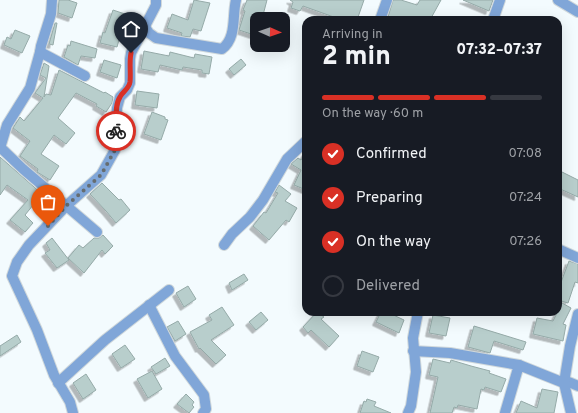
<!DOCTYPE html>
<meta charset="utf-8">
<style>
:root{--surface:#171b24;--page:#20242c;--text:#f1f3f6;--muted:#9ea1a6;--line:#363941;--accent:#d93025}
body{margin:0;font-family:Overpass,sans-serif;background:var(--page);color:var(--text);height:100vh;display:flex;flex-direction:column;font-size:15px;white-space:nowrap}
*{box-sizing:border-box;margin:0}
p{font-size:13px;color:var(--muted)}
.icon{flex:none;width:22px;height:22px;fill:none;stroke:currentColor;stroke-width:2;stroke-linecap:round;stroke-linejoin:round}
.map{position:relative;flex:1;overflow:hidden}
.details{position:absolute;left:302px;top:16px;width:260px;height:300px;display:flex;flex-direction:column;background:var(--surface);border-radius:12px;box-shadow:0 4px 16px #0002}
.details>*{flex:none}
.needle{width:26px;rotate:92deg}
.buttons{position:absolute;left:250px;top:12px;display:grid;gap:8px}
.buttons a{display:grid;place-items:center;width:40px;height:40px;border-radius:8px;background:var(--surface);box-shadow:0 4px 16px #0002;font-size:20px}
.pin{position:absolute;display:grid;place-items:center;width:34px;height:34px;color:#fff;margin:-41px -17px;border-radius:50% 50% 50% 0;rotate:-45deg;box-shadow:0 0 4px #0007}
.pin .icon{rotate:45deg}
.courier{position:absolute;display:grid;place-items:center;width:40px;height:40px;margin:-20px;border:3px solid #d93025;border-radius:50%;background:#fff;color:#222;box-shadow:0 1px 5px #0007}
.summary em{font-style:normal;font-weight:800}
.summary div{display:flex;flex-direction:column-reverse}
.summary{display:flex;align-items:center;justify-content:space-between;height:68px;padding:0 20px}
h1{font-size:26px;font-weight:800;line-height:30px}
.bar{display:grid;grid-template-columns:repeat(4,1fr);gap:6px 4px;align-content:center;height:48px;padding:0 20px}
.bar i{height:5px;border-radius:3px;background:var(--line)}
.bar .selected{background:var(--accent)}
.bar p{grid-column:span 4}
ol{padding:0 20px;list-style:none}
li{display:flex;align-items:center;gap:12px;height:44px}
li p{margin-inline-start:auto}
li .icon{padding:4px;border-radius:50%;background:var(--accent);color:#fff;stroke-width:4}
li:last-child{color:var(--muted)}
li i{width:22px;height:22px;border:2px solid var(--line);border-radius:50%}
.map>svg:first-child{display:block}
.building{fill:#b8cecc;stroke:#95aaa8;filter:url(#shadow)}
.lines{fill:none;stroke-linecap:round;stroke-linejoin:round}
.minor-casing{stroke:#d0d8db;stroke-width:12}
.minor{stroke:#80a6d8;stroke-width:10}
.done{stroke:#666d70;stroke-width:4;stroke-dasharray:0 7.2}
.route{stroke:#d93025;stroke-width:5}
</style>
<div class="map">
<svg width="578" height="413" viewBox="0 0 578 413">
<defs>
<filter id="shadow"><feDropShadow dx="-3.5" dy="3.5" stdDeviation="0" flood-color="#0004"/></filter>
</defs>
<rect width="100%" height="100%" fill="#f3fbfe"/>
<!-- building -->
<g class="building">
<polygon points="59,0 68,0 77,3 72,18 58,13"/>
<polygon points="194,0 210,3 201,31 193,29 190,37 181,36 182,33 167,28 172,14 188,20"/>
<polygon points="247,0 267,0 262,19 257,19 257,36 239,30 245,11 243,10"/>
<polygon points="290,0 364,0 357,20 342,20 303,6 300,11 291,8 293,2"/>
<polygon points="393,0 401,0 417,5 420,0 441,0 430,20 396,20 388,17"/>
<polygon points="463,0 493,0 489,11"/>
<polygon points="113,10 128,15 123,29 122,29 117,47 100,43 103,32 105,33"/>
<polygon points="55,23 57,23 53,45 49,44"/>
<polygon points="15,30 30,36 22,53 4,45 7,37 11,39"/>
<polygon points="71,41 97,49 95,58 81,56 78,65 64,57 68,45 70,46"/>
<polygon points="144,51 169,56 170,52 194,58 195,54 212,57 209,74 202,73 202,70 183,67 182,70 160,65 158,72 141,69"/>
<polygon points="241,59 246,65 234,75 229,69"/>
<polygon points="104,60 121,65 117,78 100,72"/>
<polygon points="44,63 49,66 44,97 46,94 51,95 59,70 104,93 105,92 113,97 112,103 106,112 96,106 97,104 76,93 58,118 75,133 66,144 54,135 41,154 59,166 50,180 37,172 38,169 20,156 30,141 13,128 20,117 24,121 43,98 35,93 46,78 40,75"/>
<polygon points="137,91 159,94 157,108 135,105"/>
<polygon points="152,112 165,117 165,119 168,120 161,140 144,134"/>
<polygon points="306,152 306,190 294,185 301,170 291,164 298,158 301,160"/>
<polygon points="0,157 42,194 25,215 33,223 25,232 10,220 28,200 7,185 0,195"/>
<polygon points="558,170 578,180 578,197 558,188"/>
<polygon points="102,183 119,200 121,199 130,210 116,223 106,211 90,194"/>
<polygon points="279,185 291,194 285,201 297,208 289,222 286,220 269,240 253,226 264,212 266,213 278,193 275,192"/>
<polygon points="103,235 113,246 105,254 102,250 84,273 68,258 79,245 83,248 94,238 99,238"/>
<polygon points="52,238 69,260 57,268 45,253 50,250 46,243"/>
<polygon points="569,261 578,264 578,283 575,282 568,303 558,300 558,285 560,285"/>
<polygon points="244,274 248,280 232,290 229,283"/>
<polygon points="188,286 196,299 184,307 176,293"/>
<polygon points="562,303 571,308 563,324 566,325 563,341 533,334 537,318 553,321"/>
<polygon points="222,307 234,325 211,340 226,355 216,364 200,348 199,349 190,332 212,320 209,315"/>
<polygon points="261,312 268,320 256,330 249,322"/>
<polygon points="317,312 324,317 321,319 339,336 329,347 311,330 308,333 303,327"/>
<polygon points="381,312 387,312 404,320 399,333 376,322"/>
<polygon points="433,315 450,318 446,336 429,333"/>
<polygon points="178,321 186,334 175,341 167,327"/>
<polygon points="474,326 526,342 523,350 494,341 490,353 468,347"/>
<polygon points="17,335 21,342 0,356 0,346"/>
<polygon points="125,345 135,359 121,368 112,354"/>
<polygon points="362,351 379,357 373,372 357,366"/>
<polygon points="165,358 170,366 156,374 151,367"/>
<polygon points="433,359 450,363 451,360 471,366 490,371 489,373 506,379 501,392 485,387 484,390 481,389 477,409 458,405 457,408 454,407 452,413 430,413 438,377 429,375"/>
<polygon points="152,371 162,389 148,398 137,379"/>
<polygon points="86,374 96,390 83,399 73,383"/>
<polygon points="542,389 558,392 554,413 516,413 521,401 537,408"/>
<polygon points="186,394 194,402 192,405 194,407 189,413 177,404"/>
<polygon points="367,399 376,402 374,406 391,413 360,413 364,401 366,402"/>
</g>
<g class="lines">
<!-- minor casing -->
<g class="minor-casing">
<g id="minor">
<polyline points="558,0 578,12"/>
<polyline points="380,20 387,0"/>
<polyline points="493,20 500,0"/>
<path d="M145 27 149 33 156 38 222 49C237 38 232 16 236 0"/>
<polyline points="40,52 85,76"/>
<polyline points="0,147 23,169 97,232"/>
<polyline points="0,148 7,125 30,88 40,52 41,46 51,14 52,0"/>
<polyline points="224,245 232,234 250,217 263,200 287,159 306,141"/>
<polyline points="558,249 578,258"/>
<polyline points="149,305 175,356 204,395 206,409 203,413"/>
<polyline points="413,351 450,353 519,365"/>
<polyline points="564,380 578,386"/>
<polyline points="58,383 105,340 169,290"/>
<polyline points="73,413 70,402 54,375 37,330 12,276 17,262 29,245 66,206 101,175 115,150 117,108 120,97 127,90 130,83 130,59 131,53 156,5 156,0"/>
<polyline points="408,413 411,406 416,372 413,338 418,312"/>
<polyline points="505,413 519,365 564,383"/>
<polyline points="571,413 564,383 570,346 578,314"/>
</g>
</g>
<!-- minor -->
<use href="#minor" class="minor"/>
</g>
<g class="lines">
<!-- done -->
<polyline class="done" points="48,226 66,206 101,175 115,150 116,131"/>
<!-- route -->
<path class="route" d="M116 131C117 121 114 106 120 97 123 91 129 89 130 82 131 72 129 63 131 53"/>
</g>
</svg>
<div class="buttons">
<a><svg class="needle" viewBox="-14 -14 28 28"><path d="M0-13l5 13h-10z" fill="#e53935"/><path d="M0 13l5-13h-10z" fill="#9ea1a6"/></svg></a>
</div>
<div class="pin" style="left:48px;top:226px;background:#ea580c"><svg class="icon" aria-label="bag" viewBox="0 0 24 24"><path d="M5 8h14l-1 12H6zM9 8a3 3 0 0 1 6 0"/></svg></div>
<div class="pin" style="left:131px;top:53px;background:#1f2937"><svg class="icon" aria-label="home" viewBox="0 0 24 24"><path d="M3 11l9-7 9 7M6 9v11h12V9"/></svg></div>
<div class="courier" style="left:116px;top:131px"><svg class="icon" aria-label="bike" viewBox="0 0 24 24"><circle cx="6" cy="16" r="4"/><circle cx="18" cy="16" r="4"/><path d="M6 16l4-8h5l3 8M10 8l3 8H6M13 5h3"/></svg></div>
<section class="details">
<div class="summary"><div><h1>2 min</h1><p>Arriving in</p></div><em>07:32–07:37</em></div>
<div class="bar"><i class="selected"></i><i class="selected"></i><i class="selected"></i><i></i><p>On the way · 60 m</p></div>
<ol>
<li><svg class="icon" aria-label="check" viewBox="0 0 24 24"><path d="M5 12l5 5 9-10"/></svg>Confirmed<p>07:08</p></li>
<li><svg class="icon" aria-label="check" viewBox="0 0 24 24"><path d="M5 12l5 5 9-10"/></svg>Preparing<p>07:24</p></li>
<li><svg class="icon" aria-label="check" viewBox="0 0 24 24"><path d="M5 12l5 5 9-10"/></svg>On the way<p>07:26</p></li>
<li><i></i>Delivered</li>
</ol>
</section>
</div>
